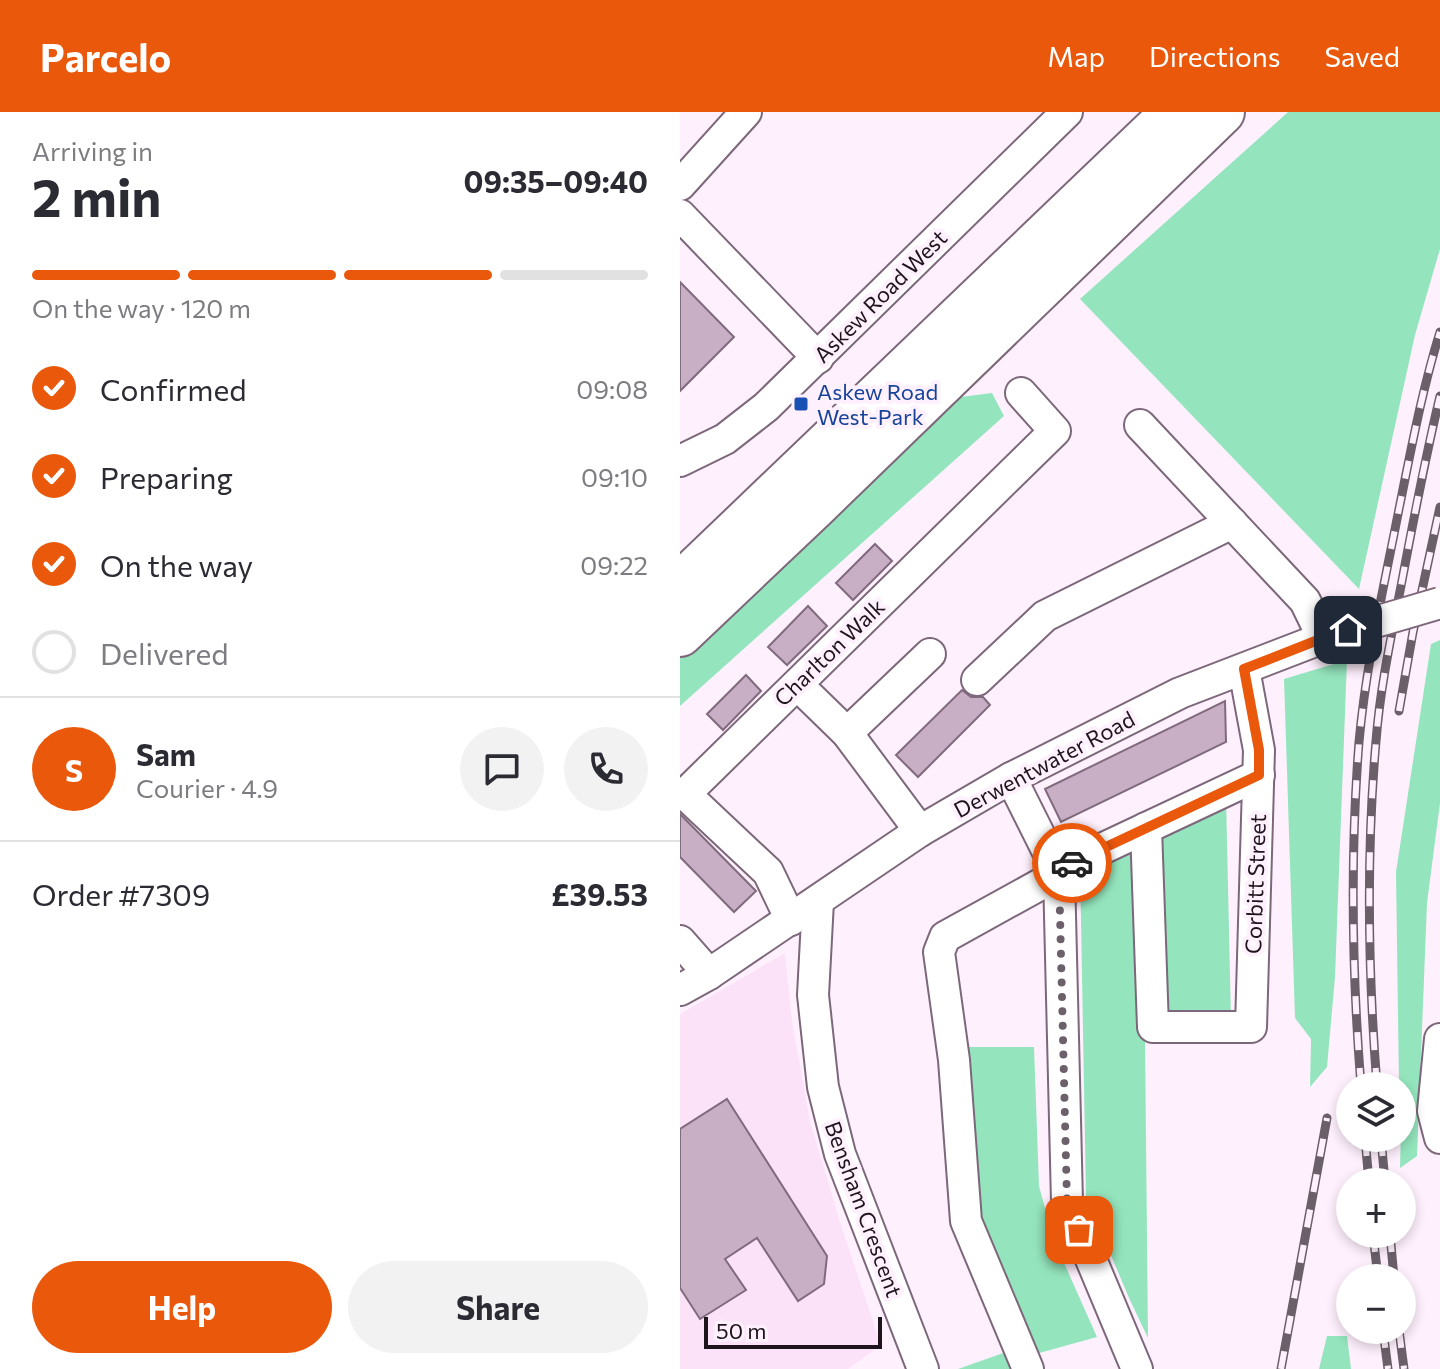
<!DOCTYPE html>
<meta charset="utf-8">
<style>
:root{--surface:#fff;--page:#f2f2f3;--text:#2b2b33;--muted:#7c7c81;--line:#e1e1e2;--accent:#ea580c}
body{margin:0;font-family:Commissioner,sans-serif;background:var(--page);color:var(--text);height:100vh;display:flex;flex-direction:column;font-size:30px;white-space:nowrap}
*{box-sizing:border-box;margin:0}
p{font-size:26px;color:var(--muted)}
.icon{flex:none;width:44px;height:44px;fill:none;stroke:currentColor;stroke-width:2;stroke-linecap:round;stroke-linejoin:round}
.map{position:relative;flex:1;overflow:hidden}
.drawer{display:flex;flex-direction:column;background:var(--surface);width:680px}
.drawer>*{flex:none}
.tools{position:absolute;left:656px;top:960px;display:grid;gap:16px}
.tools a{display:grid;place-items:center;width:80px;height:80px;border-radius:50%;background:var(--surface);box-shadow:0 4px 12px #0003;font-size:40px}
.scale{position:absolute;left:24px;bottom:20px;width:178px;box-sizing:border-box;padding-left:8px;border:4px solid #1d141c;border-top:0;font-size:22px;line-height:28px;white-space:nowrap;color:#1d141c;-webkit-text-stroke:6px #fff0fd;paint-order:stroke}
.pin{position:absolute;display:grid;place-items:center;width:68px;height:68px;color:#fff;margin:-34px;border-radius:16px;box-shadow:0 4px 12px #0006}
.courier{position:absolute;display:grid;place-items:center;width:80px;height:80px;margin:-40px;border:6px solid #ea580c;border-radius:50%;background:#fff;color:#222;box-shadow:0 2px 10px #0007}
.overview em{font-style:normal;font-weight:700}
.overview div{display:flex;flex-direction:column-reverse}
.overview{display:flex;align-items:center;justify-content:space-between;height:136px;padding:0 32px}
h1{font-size:52px;font-weight:700;line-height:60px}
.bar{display:grid;grid-template-columns:repeat(4,1fr);gap:12px 8px;align-content:center;height:96px;padding:0 32px}
.bar i{height:10px;border-radius:6px;background:var(--line)}
.bar .active{background:var(--accent)}
.bar p{grid-column:span 4}
.line{display:flex;align-items:center;gap:20px;padding:0 32px;border-top:2px solid var(--line)}
.line div{flex:1}
.round{display:grid;place-items:center;flex:none;width:84px;height:84px;border-radius:42px;background:var(--page)}
ol{padding:0 32px;list-style:none}
li{display:flex;align-items:center;gap:24px;height:88px}
li p{margin-inline-start:auto}
li .icon{padding:8px;border-radius:50%;background:var(--accent);color:#fff;stroke-width:4}
li:last-child{color:var(--muted)}
li i{width:44px;height:44px;border:4px solid var(--line);border-radius:50%}
.button{display:flex;gap:16px;margin-top:auto;padding:16px 32px}
.button a{flex:1;height:92px;border-radius:48px;background:var(--accent);color:#fff;font-size:32px;font-weight:700;line-height:92px;text-align:center}
.button a+a{background:var(--page);color:var(--text)}
header{display:flex;align-items:center;gap:48px;box-sizing:border-box;height:112px;padding:0 40px;background:var(--accent);color:#fff}
header strong{font-size:38px}
nav{display:flex;gap:44px;margin-inline-start:auto;font-size:28px}
main{display:flex;flex:1;min-height:0}
.map>svg:first-child{display:block}
.built{fill:#fce2f9}
.green{fill:#94e5bd}
.building{fill:#c8afc5;stroke:#806a7d;stroke-width:2}
.lines{fill:none;stroke-linecap:round;stroke-linejoin:round}
.minor-casing{stroke:#7d677a;stroke-width:34}
.highway-casing{stroke:#7d677a;stroke-width:48}
.minor{stroke:#fff;stroke-width:30}
.highway{stroke:#fff;stroke-width:44}
.rail-casing{stroke:#6b606a;stroke-width:9}
.rail{stroke:#fff0fd;stroke-width:6;stroke-dasharray:18;stroke-linecap:butt}
.minor-bridge-casing{stroke:#7d677a;stroke-width:34;stroke-linecap:butt}
.minor-bridge{stroke:#fff;stroke-width:30}
.done{stroke:#6c616b;stroke-width:8;stroke-dasharray:0 14.4}
.route{stroke:#ea580c;stroke-width:10}
.transit-dot{fill:#1a4fb4;stroke:#fff0fd;stroke-width:3}
.labels{text-anchor:middle;dominant-baseline:central;stroke-width:8;stroke-linejoin:round;paint-order:stroke}
.street-label{font-size:22px;fill:#1d141c;stroke:#fff0fd}
.transit-label{font-size:22px;fill:#164399;stroke:#fff0fd;text-anchor:start}
</style>
<header>
<strong>Parcelo</strong>
<nav><a>Map</a><a>Directions</a><a>Saved</a></nav>
</header>
<main>
<section class="drawer">
<div class="overview"><div><h1>2 min</h1><p>Arriving in</p></div><em>09:35–09:40</em></div>
<div class="bar"><i class="active"></i><i class="active"></i><i class="active"></i><i></i><p>On the way · 120 m</p></div>
<ol>
<li><svg class="icon" aria-label="check" viewBox="0 0 24 24"><path d="M5 12l5 5 9-10"/></svg>Confirmed<p>09:08</p></li>
<li><svg class="icon" aria-label="check" viewBox="0 0 24 24"><path d="M5 12l5 5 9-10"/></svg>Preparing<p>09:10</p></li>
<li><svg class="icon" aria-label="check" viewBox="0 0 24 24"><path d="M5 12l5 5 9-10"/></svg>On the way<p>09:22</p></li>
<li><i></i>Delivered</li>
</ol>
<div class="line" style="height:144px"><b class="round" style="background:var(--accent);color:#fff">S</b><div><b>Sam</b><p>Courier · 4.9</p></div><a class="round"><svg class="icon" aria-label="chat" viewBox="0 0 24 24"><path d="M4 5h16v11H9l-5 4z"/></svg></a><a class="round"><svg class="icon" aria-label="phone" viewBox="0 0 24 24"><path d="M5 4h4l2 5-3 2q2 4 5 5l2-3 5 2v4C11 20 4 13 5 4z"/></svg></a></div>
<div class="line" style="height:104px"><div>Order #7309</div><b>£39.53</b></div>
<div class="button"><a>Help</a><a>Share</a></div>
</section>
<div class="map">
<svg width="760" height="1257" viewBox="0 0 760 1257">
<rect width="100%" height="100%" fill="#fff0fd"/>
<!-- built -->
<polygon class="built" points="105,841 112,909 130,1009 160,1110 201,1233 168,1257 0,1257 0,902"/>
<!-- green -->
<g class="green">
<polygon points="608,0 760,0 760,137 735,223 679,477 400,187"/>
<polygon points="312,281 324,304 0,594 0,537 273,286"/>
<polygon points="760,528 760,691 747,791 737,1044 720,1056 722,974 719,974 716,760 751,532"/>
<polygon points="667,548 655,865 647,955 630,975 631,927 615,906 604,567"/>
<polygon points="546,684 551,907 482,908 480,716"/>
<polygon points="456,728 465,925 468,1226 449,1186 406,1084 400,755"/>
<polygon points="288,935 354,935 359,1074 373,1126 417,1225 352,1243 296,1103"/>
<polygon points="647,1224 667,1224 671,1257 639,1257"/>
<polygon points="329,1239 336,1257 278,1257"/>
</g>
<!-- building -->
<g class="building">
<polygon points="0,170 54,225 0,279"/>
<polygon points="195,432 212,449 173,488 156,471"/>
<polygon points="128,494 147,514 107,553 88,535"/>
<polygon points="66,563 81,579 43,618 27,602"/>
<polygon points="282,578 291,585 303,585 310,593 238,665 216,643"/>
<polygon points="545,589 546,630 381,710 365,677"/>
<polygon points="0,702 76,779 54,800 0,745"/>
<polygon points="47,987 147,1144 144,1172 118,1189 77,1126 45,1147 66,1178 20,1207 0,1176 0,1017"/>
</g>
<g class="lines">
<!-- minor casing -->
<g class="minor-casing">
<g id="minor">
<polyline points="0,73 66,0"/>
<polyline points="0,103 138,246"/>
<polyline points="460,313 625,489 643,526"/>
<polyline points="0,349 45,327 86,295 387,0"/>
<polyline points="297,568 365,504 552,411"/>
<polyline points="129,584 167,621 240,719"/>
<polyline points="167,621 250,542"/>
<polyline points="331,666 379,762 387,1090 457,1257"/>
<polyline points="466,716 473,915 571,915 579,638 564,557"/>
<polyline points="377,758 579,663"/>
<polyline points="138,789 133,883 143,975 160,1042 243,1257"/>
<polyline points="111,808 88,760 5,682 375,319 341,281"/>
<polyline points="0,829 29,862"/>
<polyline points="0,878 29,862 240,719 331,666 500,581 643,526 668,518"/>
<polyline points="760,927 753,999 760,1026"/>
<polyline points="348,1257 286,1109 274,948 259,840 265,825 379,762"/>
</g>
</g>
<!-- highway casing -->
<g class="highway-casing">
<g id="highway">
<polyline points="0,473 494,0"/>
<polyline points="0,522 134,395 542,0"/>
</g>
</g>
<!-- minor -->
<use href="#minor" class="minor"/>
<!-- highway -->
<use href="#highway" class="highway"/>
<!-- rail casing -->
<g class="rail-casing">
<g id="rail">
<polyline points="719,599 733,520 760,395"/>
<path d="M681 974C672 860 670 744 679 630 686 552 704 474 719 397 731 338 742 278 760 220"/>
<path d="M697 974C688 860 686 744 696 629 700 577 711 525 721 474 733 410 745 347 760 284"/>
<polyline points="685,1026 689,1070"/>
<polyline points="701,1026 705,1070"/>
<polyline points="693,1122 698,1166"/>
<polyline points="710,1122 714,1166"/>
<polyline points="703,1218 708,1257"/>
<polyline points="719,1218 724,1257"/>
<polyline points="601,1257 647,1006"/>
</g>
</g>
<!-- rail -->
<use href="#rail" class="rail"/>
<!-- minor-bridge casing -->
<g class="minor-bridge-casing">
<polyline id="minor-bridge" points="668,518 760,491"/>
</g>
<!-- minor-bridge -->
<use href="#minor-bridge" class="minor-bridge"/>
</g>
<g class="lines">
<!-- done -->
<polyline class="done" points="392,751 377,758 379,762 387,1090 399,1118"/>
<!-- route -->
<polyline class="route" points="392,751 579,663 579,638 564,557 643,526 668,518"/>
</g>
<!-- markers -->
<rect class="transit-dot" x="113" y="284" width="16" height="16" rx="4"/>
<g class="labels">
<!-- street labels -->
<g class="street-label">
<text transform="translate(200 184) rotate(-45)">Askew Road West</text>
<text transform="translate(149 540) rotate(-44)">Charlton Walk</text>
<text transform="translate(364 652) rotate(-28)">Derwentwater Road</text>
<text transform="translate(575 772) rotate(-88)">Corbitt Street</text>
<text transform="translate(184 1097) rotate(70)">Bensham Crescent</text>
</g>
<!-- transit labels -->
<g class="transit-label">
<text x="137" y="279">Askew Road<tspan x="137" dy="25">West-Park</tspan></text>
</g>
</g>
</svg>
<div class="tools">
<a><svg class="icon" aria-label="layers" viewBox="0 0 24 24"><path d="M12 4l9 5-9 5-9-5zM3 14l9 5 9-5"/></svg></a>
<a>+</a>
<a>−</a>
</div>
<div class="scale">50 m</div>
<div class="pin" style="left:399px;top:1118px;background:#ea580c"><svg class="icon" aria-label="bag" viewBox="0 0 24 24"><path d="M5 8h14l-1 12H6zM9 8a3 3 0 0 1 6 0"/></svg></div>
<div class="pin" style="left:668px;top:518px;background:#1f2937"><svg class="icon" aria-label="home" viewBox="0 0 24 24"><path d="M3 11l9-7 9 7M6 9v11h12V9"/></svg></div>
<div class="courier" style="left:392px;top:751px"><svg class="icon" aria-label="car" viewBox="0 0 24 24"><path d="M5 17H2v-5l4-1 3-4h7l3 4 3 1v5h-3M9 17h6M6 11h13"/><circle cx="7" cy="17" r="2"/><circle cx="17" cy="17" r="2"/></svg></div>
</div>
</main>
